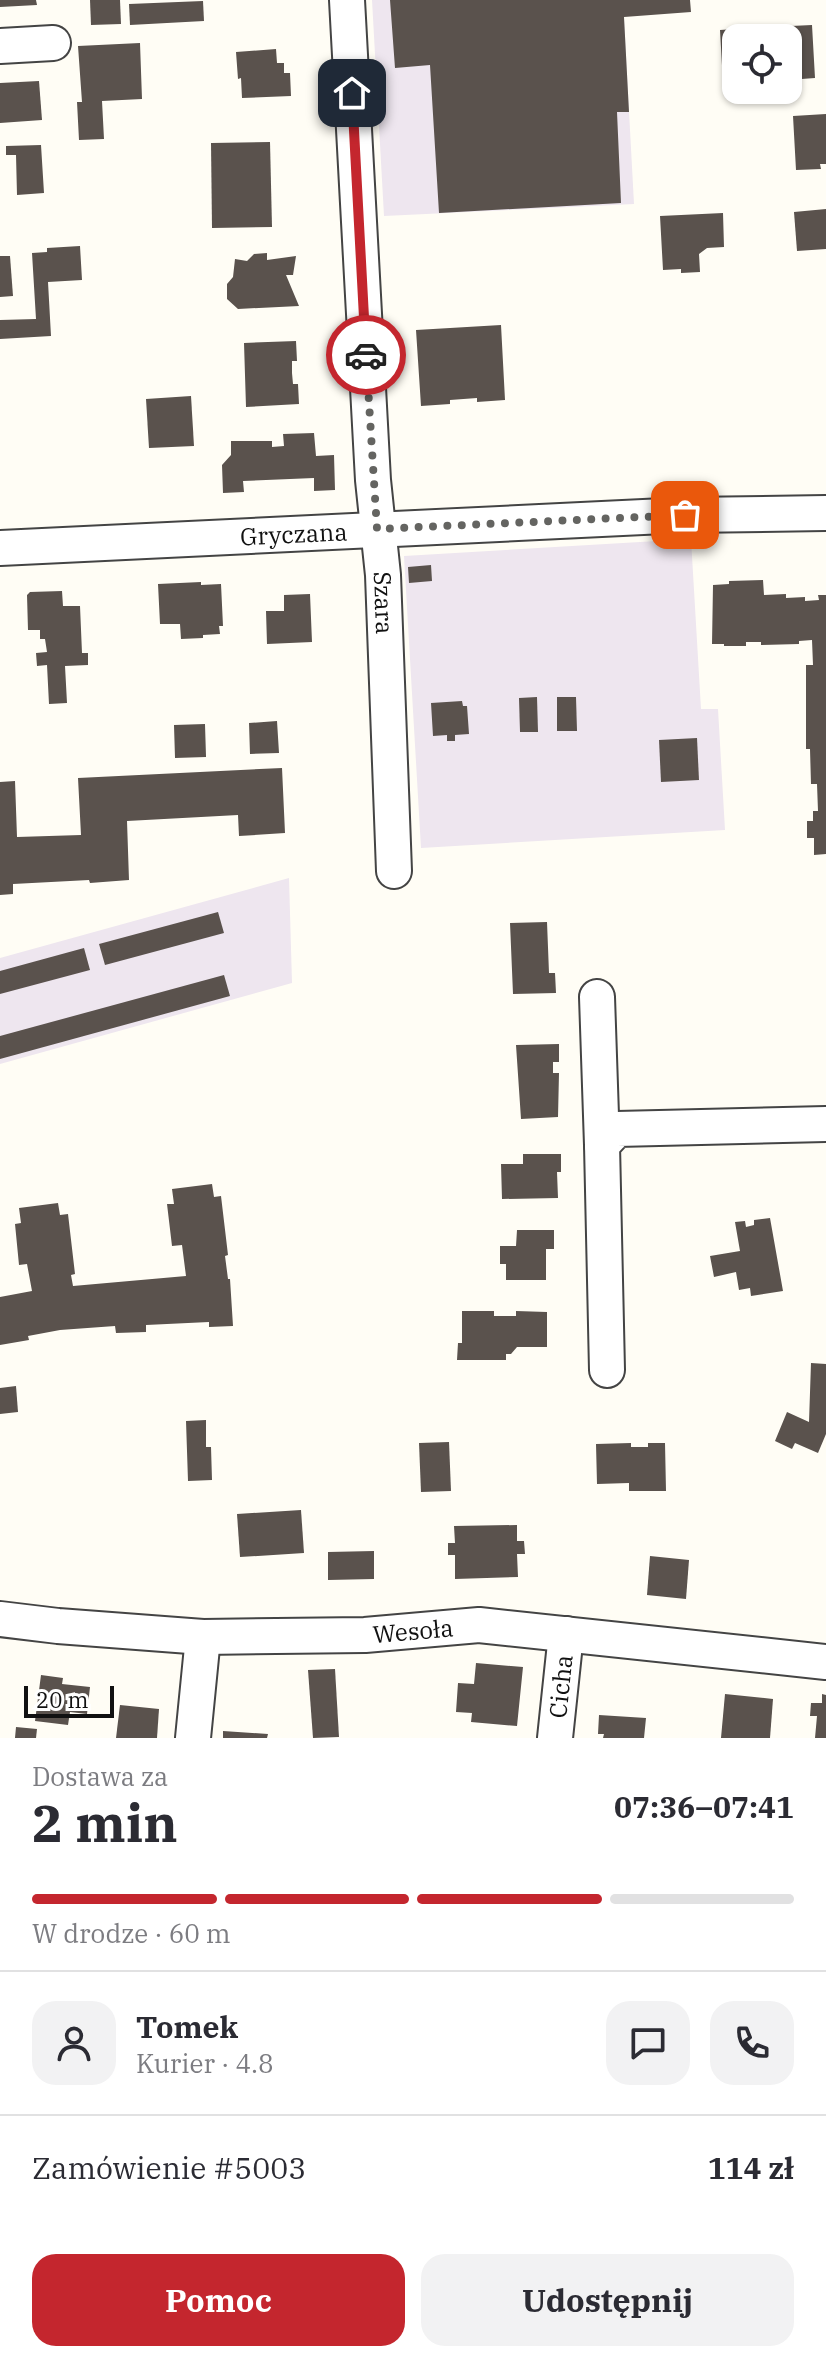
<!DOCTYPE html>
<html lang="pl">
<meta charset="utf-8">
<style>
:root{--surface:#fff;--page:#f2f2f3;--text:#2b2b33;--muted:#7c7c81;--line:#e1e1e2;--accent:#c4262e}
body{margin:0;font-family:"IBM Plex Serif",serif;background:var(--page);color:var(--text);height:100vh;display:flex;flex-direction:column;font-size:30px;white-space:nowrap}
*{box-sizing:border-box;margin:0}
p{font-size:26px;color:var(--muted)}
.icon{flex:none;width:44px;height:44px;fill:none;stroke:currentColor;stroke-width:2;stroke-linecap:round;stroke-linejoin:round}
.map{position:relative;height:1738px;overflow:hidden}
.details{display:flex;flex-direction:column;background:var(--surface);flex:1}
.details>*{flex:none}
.fabs{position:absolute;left:722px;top:24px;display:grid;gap:16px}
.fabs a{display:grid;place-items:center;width:80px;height:80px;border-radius:16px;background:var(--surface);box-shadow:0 2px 6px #0004;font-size:40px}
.scale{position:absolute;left:24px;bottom:20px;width:90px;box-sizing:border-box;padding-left:8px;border:4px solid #111;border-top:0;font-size:22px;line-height:28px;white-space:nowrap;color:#111;-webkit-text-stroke:6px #fff;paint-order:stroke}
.pin{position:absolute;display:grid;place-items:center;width:68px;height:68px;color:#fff;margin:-34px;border-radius:16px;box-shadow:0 4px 12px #0006}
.courier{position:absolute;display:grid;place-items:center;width:80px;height:80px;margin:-40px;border:6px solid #c4262e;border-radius:50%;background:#fff;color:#222;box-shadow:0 2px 10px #0007}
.head em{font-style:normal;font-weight:700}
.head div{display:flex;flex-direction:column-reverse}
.head{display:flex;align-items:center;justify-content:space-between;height:136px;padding:0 32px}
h1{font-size:52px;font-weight:700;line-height:60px}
.bar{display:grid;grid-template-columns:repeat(4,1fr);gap:12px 8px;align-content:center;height:96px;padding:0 32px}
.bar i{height:10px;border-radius:6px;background:var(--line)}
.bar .active{background:var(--accent)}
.bar p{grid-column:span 4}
.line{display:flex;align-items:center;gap:20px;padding:0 32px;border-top:2px solid var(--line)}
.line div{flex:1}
.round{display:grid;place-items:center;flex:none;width:84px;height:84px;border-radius:24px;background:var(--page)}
.action{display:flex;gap:16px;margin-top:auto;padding:16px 32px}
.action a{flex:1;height:92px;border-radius:24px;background:var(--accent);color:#fff;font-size:32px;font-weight:700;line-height:92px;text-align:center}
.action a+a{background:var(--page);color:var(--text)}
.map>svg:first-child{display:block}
.industrial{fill:#eee6ef}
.building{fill:#5a524d}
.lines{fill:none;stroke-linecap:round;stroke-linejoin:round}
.minor-casing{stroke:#444;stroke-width:38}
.minor{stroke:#fff;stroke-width:34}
.done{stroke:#646461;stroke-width:8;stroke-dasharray:0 14.4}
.route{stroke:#c4262e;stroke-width:10}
.labels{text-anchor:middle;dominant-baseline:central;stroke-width:8;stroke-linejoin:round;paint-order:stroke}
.street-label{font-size:24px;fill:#111;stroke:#fff}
</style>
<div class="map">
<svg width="826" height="1738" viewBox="0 0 826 1738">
<rect width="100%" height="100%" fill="#fffdf5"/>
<!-- industrial -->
<g class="industrial">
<polygon points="372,0 623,0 634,204 384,216"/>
<polygon points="691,539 701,709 718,709 725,830 421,848 404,556"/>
<polygon points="289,878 292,983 0,1064 0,958"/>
</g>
<!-- building -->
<g class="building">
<polygon points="0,0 36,0 37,5 0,7"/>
<polygon points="90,0 120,0 121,24 91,25"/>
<polygon points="390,0 690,0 691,12 624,17 629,112 617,112 621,203 439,213 430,65 395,68"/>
<polygon points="203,1 204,21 130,25 129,4"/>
<polygon points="812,25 815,78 788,80 788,38 736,38 736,82 723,83 720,30 764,27 765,33 770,33 770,27"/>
<polygon points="140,43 142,99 102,101 104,139 79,140 77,102 82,102 78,46"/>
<polygon points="276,49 277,63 284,63 284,73 290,73 291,96 242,98 241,78 238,79 236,52"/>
<polygon points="39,81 42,120 0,123 0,83"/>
<polygon points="826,114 826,164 820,164 821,169 796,170 793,116"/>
<polygon points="270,142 272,227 212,228 211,143"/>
<polygon points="41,145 44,193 17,195 16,155 6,155 6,146"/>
<polygon points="826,209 826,249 797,251 794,212"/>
<polygon points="723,213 724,247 707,248 699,254 700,272 681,273 681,269 663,270 660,216"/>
<polygon points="80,246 82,280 48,282 51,336 0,339 0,320 36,319 32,253 47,252 47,248"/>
<polygon points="267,253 267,260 296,256 293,275 286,275 299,306 238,309 227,299 227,284 233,277 235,259 247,261 254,254"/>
<polygon points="0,256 10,256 13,296 0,297"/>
<polygon points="501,325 505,400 477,402 477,398 450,400 450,404 421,406 416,330"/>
<polygon points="296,341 297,361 292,361 292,373 293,384 298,384 299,404 246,407 244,343"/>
<polygon points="191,396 194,446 149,448 146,399"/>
<polygon points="314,433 316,456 334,455 335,490 314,491 314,478 243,481 244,492 223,493 222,465 231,455 231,441 272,441 272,447 284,446 283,434"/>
<polygon points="431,565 432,581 409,583 408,567"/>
<polygon points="763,580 764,595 786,594 786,598 805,597 805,601 819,600 818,595 826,595 826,854 814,855 814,838 807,838 807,821 813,821 813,811 818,811 817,784 811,784 810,749 806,749 806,665 813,665 812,640 799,641 799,644 761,645 761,642 746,642 746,646 724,646 724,644 712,644 713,585 729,584 729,581"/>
<polygon points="201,582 201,585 221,584 223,626 219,626 220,634 203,635 203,638 181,639 180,624 160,624 158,584"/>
<polygon points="62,591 63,606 80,606 82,653 88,653 88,665 65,666 67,703 49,704 47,665 37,666 36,653 47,652 45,639 40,639 40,630 28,630 27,595 30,592"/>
<polygon points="310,594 312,642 267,644 266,611 284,611 284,595"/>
<polygon points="537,697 538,732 520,732 519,698"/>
<polygon points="557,697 576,697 577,731 557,731"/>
<polygon points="462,701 463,706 467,706 469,734 455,735 455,741 447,741 447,735 433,736 431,703"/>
<polygon points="277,721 279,753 250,754 249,723"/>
<polygon points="205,724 206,757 175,758 174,725"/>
<polygon points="697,738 699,780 661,782 659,740"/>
<polygon points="282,768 285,833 239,836 238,815 127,821 129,880 90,883 89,880 13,884 13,894 0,895 0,782 15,781 17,837 81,835 78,778"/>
<polygon points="218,912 224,933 105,965 99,944"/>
<polygon points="547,922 549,973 555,973 556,993 513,994 510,923"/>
<polygon points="84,948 90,970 0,994 0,971"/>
<polygon points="224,975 230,996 0,1059 0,1036"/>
<polygon points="559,1044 559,1062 553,1062 553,1073 559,1073 558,1117 521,1119 516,1045"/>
<polygon points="523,1154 561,1154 561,1172 557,1172 558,1198 502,1199 501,1164 523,1164"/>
<polygon points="212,1184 214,1197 221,1196 228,1255 225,1256 228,1279 230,1279 233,1326 209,1327 209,1322 146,1325 146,1332 116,1333 115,1326 60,1330 28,1336 29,1340 0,1345 0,1297 32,1291 27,1264 19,1265 15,1224 21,1223 19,1208 58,1203 60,1215 68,1214 75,1274 71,1275 73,1286 186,1276 182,1245 172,1246 167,1204 174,1204 172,1189"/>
<polygon points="770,1218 783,1291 751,1296 750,1288 739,1290 736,1272 714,1277 710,1256 740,1251 735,1222 745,1221 746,1227 754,1225 754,1220"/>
<polygon points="517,1230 554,1230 554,1249 546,1249 546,1280 506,1280 506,1264 500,1264 500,1246 516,1246"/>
<polygon points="462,1311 494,1311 494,1316 516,1316 516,1311 547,1312 547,1347 517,1347 511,1354 506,1354 506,1360 457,1360 458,1343 462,1343"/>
<polygon points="811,1363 826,1364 826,1434 818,1453 795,1443 792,1449 775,1441 787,1412 809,1422"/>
<polygon points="16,1386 18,1412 0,1414 0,1388"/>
<polygon points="206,1420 206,1447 211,1447 212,1480 188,1481 186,1421"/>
<polygon points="449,1442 451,1491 421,1492 419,1443"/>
<polygon points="631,1443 631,1447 648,1447 648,1443 665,1443 666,1491 629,1491 629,1483 597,1484 596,1444"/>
<polygon points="301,1510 304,1553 240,1557 237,1514"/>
<polygon points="517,1525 517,1541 524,1541 525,1554 517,1554 518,1577 455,1579 455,1555 448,1555 448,1543 455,1543 454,1526"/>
<polygon points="374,1551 374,1579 328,1580 328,1552"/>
<polygon points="650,1556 689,1560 686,1599 647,1595"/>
<polygon points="476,1663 523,1667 517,1726 471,1722 472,1713 456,1712 458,1683 474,1684"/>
<polygon points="335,1669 339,1737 313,1738 308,1670"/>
<polygon points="41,1675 63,1678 62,1684 90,1687 87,1714 70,1712 68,1725 35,1721"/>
<polygon points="725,1694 773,1699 770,1738 721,1738"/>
<polygon points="822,1694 826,1695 826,1738 815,1738 817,1716 810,1716 811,1703 822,1703"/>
<polygon points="120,1705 159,1709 157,1738 116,1738"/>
<polygon points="599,1715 646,1718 644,1738 603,1738 604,1734 598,1734"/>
<polygon points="16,1727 37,1729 36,1738 15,1738"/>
<polygon points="223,1731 268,1734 267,1738 223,1738"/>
</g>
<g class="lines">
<!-- minor casing -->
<g class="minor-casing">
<g id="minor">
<path id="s1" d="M347 0 373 480 383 575 394 871"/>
<polyline points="0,46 53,43"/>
<path id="s2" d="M0 548 685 515 826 513"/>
<polyline points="597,997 602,1145"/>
<polyline points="607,1370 602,1145 617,1129 826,1124"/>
<path id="s3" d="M0 1619 58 1626 203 1637 365 1635 479 1625 826 1662"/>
<polyline points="193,1738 203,1637"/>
<path id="s4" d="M555 1738 566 1634"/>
</g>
</g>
<!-- minor -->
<use href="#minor" class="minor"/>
</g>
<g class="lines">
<!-- done -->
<polyline class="done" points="366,355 377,529 685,515"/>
<!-- route -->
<polyline class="route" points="352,93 366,355"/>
</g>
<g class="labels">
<!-- street labels -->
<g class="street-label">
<text stroke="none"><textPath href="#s2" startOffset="294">Gryczana</textPath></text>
<text stroke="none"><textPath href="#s1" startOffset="604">Szara</textPath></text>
<text stroke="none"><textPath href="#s3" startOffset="414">Wesoła</textPath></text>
<text stroke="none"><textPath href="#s4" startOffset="52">Cicha</textPath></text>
</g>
</g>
</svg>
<div class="fabs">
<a><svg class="icon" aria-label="locate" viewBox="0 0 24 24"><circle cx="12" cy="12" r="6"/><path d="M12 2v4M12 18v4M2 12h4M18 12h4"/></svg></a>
</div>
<div class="scale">20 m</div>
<div class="pin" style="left:685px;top:515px;background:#ea580c"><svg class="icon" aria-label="bag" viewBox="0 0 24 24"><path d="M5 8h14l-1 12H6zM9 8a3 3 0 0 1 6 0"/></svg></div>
<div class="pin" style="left:352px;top:93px;background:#1f2937"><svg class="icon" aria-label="home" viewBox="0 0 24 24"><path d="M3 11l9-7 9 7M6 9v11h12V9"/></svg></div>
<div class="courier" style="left:366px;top:355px"><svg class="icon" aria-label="car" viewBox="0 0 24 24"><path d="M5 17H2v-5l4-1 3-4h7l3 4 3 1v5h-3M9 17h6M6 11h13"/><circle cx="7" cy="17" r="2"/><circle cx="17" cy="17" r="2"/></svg></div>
</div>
<section class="details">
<div class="head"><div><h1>2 min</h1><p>Dostawa za</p></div><em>07:36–07:41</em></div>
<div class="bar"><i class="active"></i><i class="active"></i><i class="active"></i><i></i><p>W drodze · 60 m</p></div>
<div class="line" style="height:144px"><a class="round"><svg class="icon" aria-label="person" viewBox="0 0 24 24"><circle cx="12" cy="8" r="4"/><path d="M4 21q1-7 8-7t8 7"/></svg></a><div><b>Tomek</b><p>Kurier · 4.8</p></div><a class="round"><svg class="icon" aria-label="chat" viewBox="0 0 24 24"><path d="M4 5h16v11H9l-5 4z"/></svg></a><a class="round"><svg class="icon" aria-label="phone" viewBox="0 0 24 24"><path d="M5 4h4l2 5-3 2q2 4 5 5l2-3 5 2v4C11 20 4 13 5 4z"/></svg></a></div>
<div class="line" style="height:104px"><div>Zamówienie #5003</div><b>114 zł</b></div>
<div class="action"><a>Pomoc</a><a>Udostępnij</a></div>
</section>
